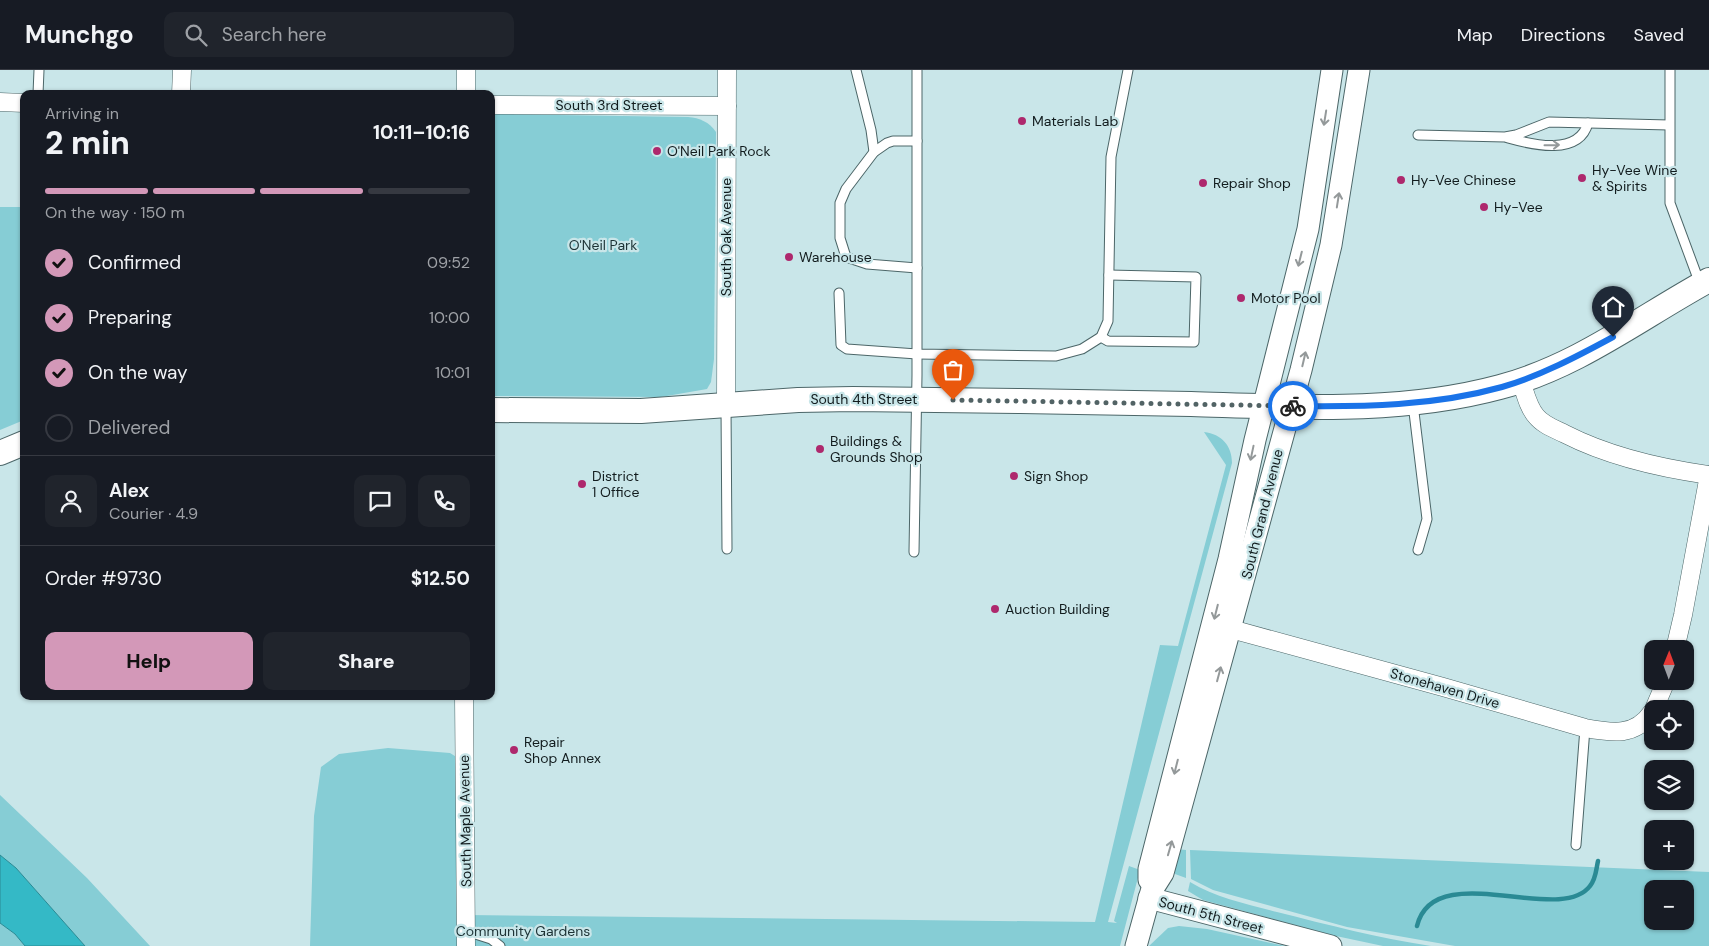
<!DOCTYPE html>
<meta charset="utf-8">
<style>
:root{--surface:#171b24;--page:#20242c;--text:#f1f3f6;--muted:#9ea1a6;--line:#363941;--accent:#d398b8}
body{margin:0;font-family:"DM Sans",sans-serif;background:var(--page);color:var(--text);height:100vh;display:flex;flex-direction:column;font-size:19px;white-space:nowrap}
*{box-sizing:border-box;margin:0}
p{font-size:16px;color:var(--muted)}
.icon{flex:none;width:28px;height:28px;fill:none;stroke:currentColor;stroke-width:2;stroke-linecap:round;stroke-linejoin:round}
.map{position:relative;flex:1;overflow:hidden}
.drawer{position:absolute;left:20px;top:20px;width:475px;height:610px;display:flex;flex-direction:column;background:var(--surface);border-radius:10px;box-shadow:0 1px 4px #0004}
.drawer>*{flex:none}
.needle{width:32px;rotate:1deg}
.fabs{position:absolute;left:1644px;top:570px;display:grid;gap:10px}
.fabs a{display:grid;place-items:center;width:50px;height:50px;border-radius:10px;background:var(--surface);box-shadow:0 1px 4px #0004;font-size:25px}
.pin{position:absolute;display:grid;place-items:center;width:42px;height:42px;color:#fff;margin:-51px -21px;border-radius:50% 50% 50% 0;rotate:-45deg;box-shadow:0 0 5px #0007}
.pin .icon{rotate:45deg}
.courier{position:absolute;display:grid;place-items:center;width:50px;height:50px;margin:-25px;border:4px solid #1a73e8;border-radius:50%;background:#fff;color:#222;box-shadow:0 1px 6px #0007}
.summary em{font-style:normal;font-weight:800}
.summary div{display:flex;flex-direction:column-reverse}
.summary{display:flex;align-items:center;justify-content:space-between;height:85px;padding:0 25px}
h1{font-size:32px;font-weight:800;line-height:38px}
.bar{display:grid;grid-template-columns:repeat(4,1fr);gap:8px 5px;align-content:center;height:60px;padding:0 25px}
.bar i{height:6px;border-radius:4px;background:var(--line)}
.bar .active{background:var(--accent)}
.bar p{grid-column:span 4}
.line{display:flex;align-items:center;gap:12px;padding:0 25px;border-top:1px solid var(--line)}
.line div{flex:1}
.round{display:grid;place-items:center;flex:none;width:52px;height:52px;border-radius:10px;background:var(--page)}
ol{padding:0 25px;list-style:none}
li{display:flex;align-items:center;gap:15px;height:55px}
li p{margin-inline-start:auto}
li .icon{padding:5px;border-radius:50%;background:var(--accent);color:#111;stroke-width:4}
li:last-child{color:var(--muted)}
li i{width:28px;height:28px;border:2px solid var(--line);border-radius:50%}
.cta{display:flex;gap:10px;margin-top:auto;padding:10px 25px}
.cta a{flex:1;height:58px;border-radius:10px;background:var(--accent);color:#111;font-size:20px;font-weight:800;line-height:58px;text-align:center}
.cta a+a{background:var(--page);color:var(--text)}
header{display:flex;align-items:center;gap:30px;box-sizing:border-box;height:70px;padding:0 25px;background:var(--surface);border-bottom:1px solid var(--line)}
header strong{font-size:24px}
nav{display:flex;gap:28px;margin-inline-start:auto;font-size:18px}
.search{width:350px;height:45px;background:var(--page);display:flex;align-items:center;gap:12px;box-sizing:border-box;padding:0 18px;border-radius:10px;color:var(--muted);font-size:19px}
.map>svg:first-child{display:block}
.green{fill:#86cdd5;fill-rule:evenodd}
.water{fill:#34b9c6;stroke:#2a8a94}
.lines{fill:none;stroke-linecap:round;stroke-linejoin:round}
.stream{stroke:#2a8a94;stroke-width:4.5}
.service-casing{stroke:#4c6668;stroke-width:11}
.minor-casing{stroke:#4c6668;stroke-width:19}
.tertiary-casing{stroke:#4c6668;stroke-width:23}
.secondary-casing{stroke:#4c6668;stroke-width:26}
.service{stroke:#fff;stroke-width:9}
.minor{stroke:#fff;stroke-width:18}
.tertiary{stroke:#fff;stroke-width:21}
.secondary{stroke:#fff;stroke-width:24}
.oneway{stroke:#94999a}
.done{stroke:#526365;stroke-width:5;stroke-dasharray:0 9}
.route{stroke:#1a73e8;stroke-width:6}
.poi-dot{fill:#ae286d;stroke:#c9e6e9;stroke-width:2}
.labels{text-anchor:middle;dominant-baseline:central;stroke-width:4.5;stroke-linejoin:round;paint-order:stroke}
.street-label{font-size:14px;fill:#121c1e;stroke:#c9e6e9}
.poi-label{font-size:14px;fill:#121c1e;stroke:#c9e6e9;text-anchor:start}
.park-label{font-size:14px;fill:#1d3336;stroke:#c9e6e9}
</style>
<header>
<strong>Munchgo</strong>
<div class="search"><svg class="icon" aria-label="search" viewBox="0 0 24 24"><circle cx="10" cy="10" r="6"/><path d="M15 15l6 6"/></svg>Search here</div>
<nav><a>Map</a><a>Directions</a><a>Saved</a></nav>
</header>
<div class="map">
<svg width="1709" height="876" viewBox="0 0 1709 876">
<rect width="100%" height="100%" fill="#c9e6e9"/>
<!-- green -->
<g class="green">
<path d="M498 44 688 47C700 48 709 52 716 62L714 289 711 312 707 319 661 327 491 326V45Z"/>
<polygon points="0,137 24,137 24,350 0,360"/>
<path d="M1204 362C1222 364 1232 376 1232 393L1108 852 1117 853 1114 851 1129 796 1140 800 1120 876H310L314 746 321 697 339 684 388 678 450 683 458 688 466 845 1095 852 1160 575 1178 576 1226 395Z"/>
<polygon points="0,725 87,808 150,876 85,876 16,798 0,785"/>
<polygon points="1176,779 1186,780 1186,808 1175,804 1173,793"/>
<path d="M1190 780 1709 802V876H1455L1347 857 1213 820 1191 809ZM1652 819H1685V851H1652Z"/>
<path d="M1190 812C1216 828 1247 834 1277 842 1328 855 1379 868 1431 876H1383L1336 866 1203 830 1188 821Z"/>
<polygon points="0,853 15,864 25,876 0,876"/>
<polygon points="1179,856 1207,859 1285,876 1149,876 1168,858"/>
</g>
<!-- water -->
<polygon class="water" points="0,785 16,798 85,876 25,876 15,864 0,853"/>
<g class="lines">
<!-- stream -->
<path class="stream" d="M1417 856C1434 787 1560 856 1590 816 1596 809 1596 800 1598 791"/>
<!-- service casing -->
<g class="service-casing">
<g id="service">
<polyline points="856,0 871,60 874,82"/>
<polyline points="1670,0 1670,133 1700,214"/>
<polyline points="38,24 39,0"/>
<polyline points="1418,65 1505,67 1516,65 1549,52 1669,55"/>
<path d="M1508 68C1533 75 1579 86 1588 53"/>
<polyline points="917,71 893,71 887,73 874,82 846,119 840,133 840,168 846,187 867,194 917,198"/>
<polyline points="839,223 841,275 847,279 917,284 1056,286 1082,279 1101,267 1108,251 1111,87 1128,0"/>
<polyline points="1101,267 1108,271 1194,272 1196,207 1109,205"/>
<polyline points="1413,334 1427,449 1418,480"/>
<polyline points="726,337 727,479"/>
<polyline points="914,482 917,305 917,0"/>
<polyline points="1576,775 1585,658"/>
<polyline points="466,861 491,869 500,876"/>
</g>
</g>
<!-- minor casing -->
<g class="minor-casing">
<g id="minor">
<polyline points="181,24 182,0"/>
<polyline points="466,24 466,0"/>
<polyline points="0,32 24,33"/>
<polyline points="491,35 727,36"/>
<path d="M1521 311C1525 322 1528 337 1536 346 1543 355 1555 359 1565 364 1610 387 1659 398 1709 405"/>
<polyline points="726,334 727,0"/>
<path d="M1231 559 1443 617 1585 658C1612 663 1635 667 1652 642"/>
<polyline points="1675,579 1683,545 1709,405"/>
<polyline points="464,626 466,876"/>
<polyline points="1654,639 1666,611"/>
</g>
</g>
<!-- tertiary casing -->
<g class="tertiary-casing">
<g id="tertiary">
<polyline points="1149,810 1149,799 1229,489 1255,370 1308,159 1332,0"/>
<polyline points="1149,828 1331,876"/>
<polyline points="1136,876 1151,822 1163,803 1301,300 1331,175 1359,0"/>
</g>
</g>
<!-- secondary casing -->
<g class="secondary-casing">
<g id="secondary">
<path d="M491 340 641 341 798 330 853 329C966 330 1078 332 1191 334 1294 337 1400 344 1500 317 1577 297 1641 247 1709 210"/>
<polyline points="0,383 24,373"/>
</g>
</g>
<!-- service -->
<use href="#service" class="service"/>
<!-- minor -->
<use href="#minor" class="minor"/>
<!-- tertiary -->
<use href="#tertiary" class="tertiary"/>
<!-- secondary -->
<use href="#secondary" class="secondary"/>
</g>
<!-- one-way arrows -->
<defs><path id="oneway-shaft" d="M-6 0H5M1.5-3L5.5 0L1.5 3" fill="none" stroke-width="1.6" stroke-linecap="round" stroke-linejoin="round" transform="scale(1.25)"/></defs>
<g class="oneway">
<use href="#oneway-shaft" transform="translate(1325 48) rotate(99)"/>
<use href="#oneway-shaft" transform="translate(1552 75) rotate(-1)"/>
<use href="#oneway-shaft" transform="translate(1338 130) rotate(-81)"/>
<use href="#oneway-shaft" transform="translate(1300 189) rotate(104)"/>
<use href="#oneway-shaft" transform="translate(1304 289) rotate(-77)"/>
<use href="#oneway-shaft" transform="translate(1252 383) rotate(102)"/>
<use href="#oneway-shaft" transform="translate(1216 542) rotate(104)"/>
<use href="#oneway-shaft" transform="translate(1219 604) rotate(-75)"/>
<use href="#oneway-shaft" transform="translate(1176 697) rotate(104)"/>
<use href="#oneway-shaft" transform="translate(1170 778) rotate(-74)"/>
</g>
<g class="lines">
<!-- done -->
<polyline class="done" points="953,330 1293,336"/>
<!-- route -->
<path class="route" d="M1293 336C1364 337 1434 336 1502 317 1540 306 1578 286 1613 267"/>
</g>
<!-- markers -->
<g class="poi-dot">
<circle cx="1022" cy="51" r="5"/>
<circle cx="657" cy="81" r="5"/>
<circle cx="1582" cy="108" r="5"/>
<circle cx="1401" cy="110" r="5"/>
<circle cx="1203" cy="113" r="5"/>
<circle cx="1484" cy="137" r="5"/>
<circle cx="789" cy="187" r="5"/>
<circle cx="1241" cy="228" r="5"/>
<circle cx="820" cy="379" r="5"/>
<circle cx="1014" cy="406" r="5"/>
<circle cx="582" cy="414" r="5"/>
<circle cx="995" cy="539" r="5"/>
<circle cx="514" cy="680" r="5"/>
</g>
<g class="labels">
<!-- street labels -->
<g class="street-label">
<text x="609" y="35">South 3rd Street</text>
<text transform="translate(726 167) rotate(-90)">South Oak Avenue</text>
<text x="864" y="329">South 4th Street</text>
<text transform="translate(1262 444) rotate(-76)">South Grand Avenue</text>
<text transform="translate(1445 618) rotate(16)">Stonehaven Drive</text>
<text transform="translate(465 751) rotate(-91)">South Maple Avenue</text>
<text transform="translate(1211 845) rotate(15)">South 5th Street</text>
</g>
<!-- poi labels -->
<g class="poi-label">
<text x="1032" y="51">Materials Lab</text>
<text x="667" y="81">O'Neil Park Rock</text>
<text x="1592" y="100">Hy-Vee Wine<tspan x="1592" dy="16">&amp; Spirits</tspan></text>
<text x="1411" y="110">Hy-Vee Chinese</text>
<text x="1213" y="113">Repair Shop</text>
<text x="1494" y="137">Hy-Vee</text>
<text x="799" y="187">Warehouse</text>
<text x="1251" y="228">Motor Pool</text>
<text x="830" y="371">Buildings &amp;<tspan x="830" dy="16">Grounds Shop</tspan></text>
<text x="592" y="406">District<tspan x="592" dy="16">1 Office</tspan></text>
<text x="1024" y="406">Sign Shop</text>
<text x="1005" y="539">Auction Building</text>
<text x="524" y="672">Repair<tspan x="524" dy="16">Shop Annex</tspan></text>
</g>
<!-- park labels -->
<g class="park-label">
<text x="603" y="175">O'Neil Park</text>
<text x="523" y="861">Community Gardens</text>
</g>
</g>
</svg>
<div class="fabs">
<a><svg class="needle" viewBox="-14 -14 28 28"><path d="M0-13l5 13h-10z" fill="#e53935"/><path d="M0 13l5-13h-10z" fill="#9ea1a6"/></svg></a>
<a><svg class="icon" aria-label="locate" viewBox="0 0 24 24"><circle cx="12" cy="12" r="6"/><path d="M12 2v4M12 18v4M2 12h4M18 12h4"/></svg></a>
<a><svg class="icon" aria-label="layers" viewBox="0 0 24 24"><path d="M12 4l9 5-9 5-9-5zM3 14l9 5 9-5"/></svg></a>
<a>+</a>
<a>−</a>
</div>
<div class="pin" style="left:953px;top:330px;background:#ea580c"><svg class="icon" aria-label="bag" viewBox="0 0 24 24"><path d="M5 8h14l-1 12H6zM9 8a3 3 0 0 1 6 0"/></svg></div>
<div class="pin" style="left:1613px;top:267px;background:#1f2937"><svg class="icon" aria-label="home" viewBox="0 0 24 24"><path d="M3 11l9-7 9 7M6 9v11h12V9"/></svg></div>
<div class="courier" style="left:1293px;top:336px"><svg class="icon" aria-label="bike" viewBox="0 0 24 24"><circle cx="6" cy="16" r="4"/><circle cx="18" cy="16" r="4"/><path d="M6 16l4-8h5l3 8M10 8l3 8H6M13 5h3"/></svg></div>
<section class="drawer">
<div class="summary"><div><h1>2 min</h1><p>Arriving in</p></div><em>10:11–10:16</em></div>
<div class="bar"><i class="active"></i><i class="active"></i><i class="active"></i><i></i><p>On the way · 150 m</p></div>
<ol>
<li><svg class="icon" aria-label="check" viewBox="0 0 24 24"><path d="M5 12l5 5 9-10"/></svg>Confirmed<p>09:52</p></li>
<li><svg class="icon" aria-label="check" viewBox="0 0 24 24"><path d="M5 12l5 5 9-10"/></svg>Preparing<p>10:00</p></li>
<li><svg class="icon" aria-label="check" viewBox="0 0 24 24"><path d="M5 12l5 5 9-10"/></svg>On the way<p>10:01</p></li>
<li><i></i>Delivered</li>
</ol>
<div class="line" style="height:90px"><a class="round"><svg class="icon" aria-label="person" viewBox="0 0 24 24"><circle cx="12" cy="8" r="4"/><path d="M4 21q1-7 8-7t8 7"/></svg></a><div><b>Alex</b><p>Courier · 4.9</p></div><a class="round"><svg class="icon" aria-label="chat" viewBox="0 0 24 24"><path d="M4 5h16v11H9l-5 4z"/></svg></a><a class="round"><svg class="icon" aria-label="phone" viewBox="0 0 24 24"><path d="M5 4h4l2 5-3 2q2 4 5 5l2-3 5 2v4C11 20 4 13 5 4z"/></svg></a></div>
<div class="line" style="height:65px"><div>Order #9730</div><b>$12.50</b></div>
<div class="cta"><a>Help</a><a>Share</a></div>
</section>
</div>
